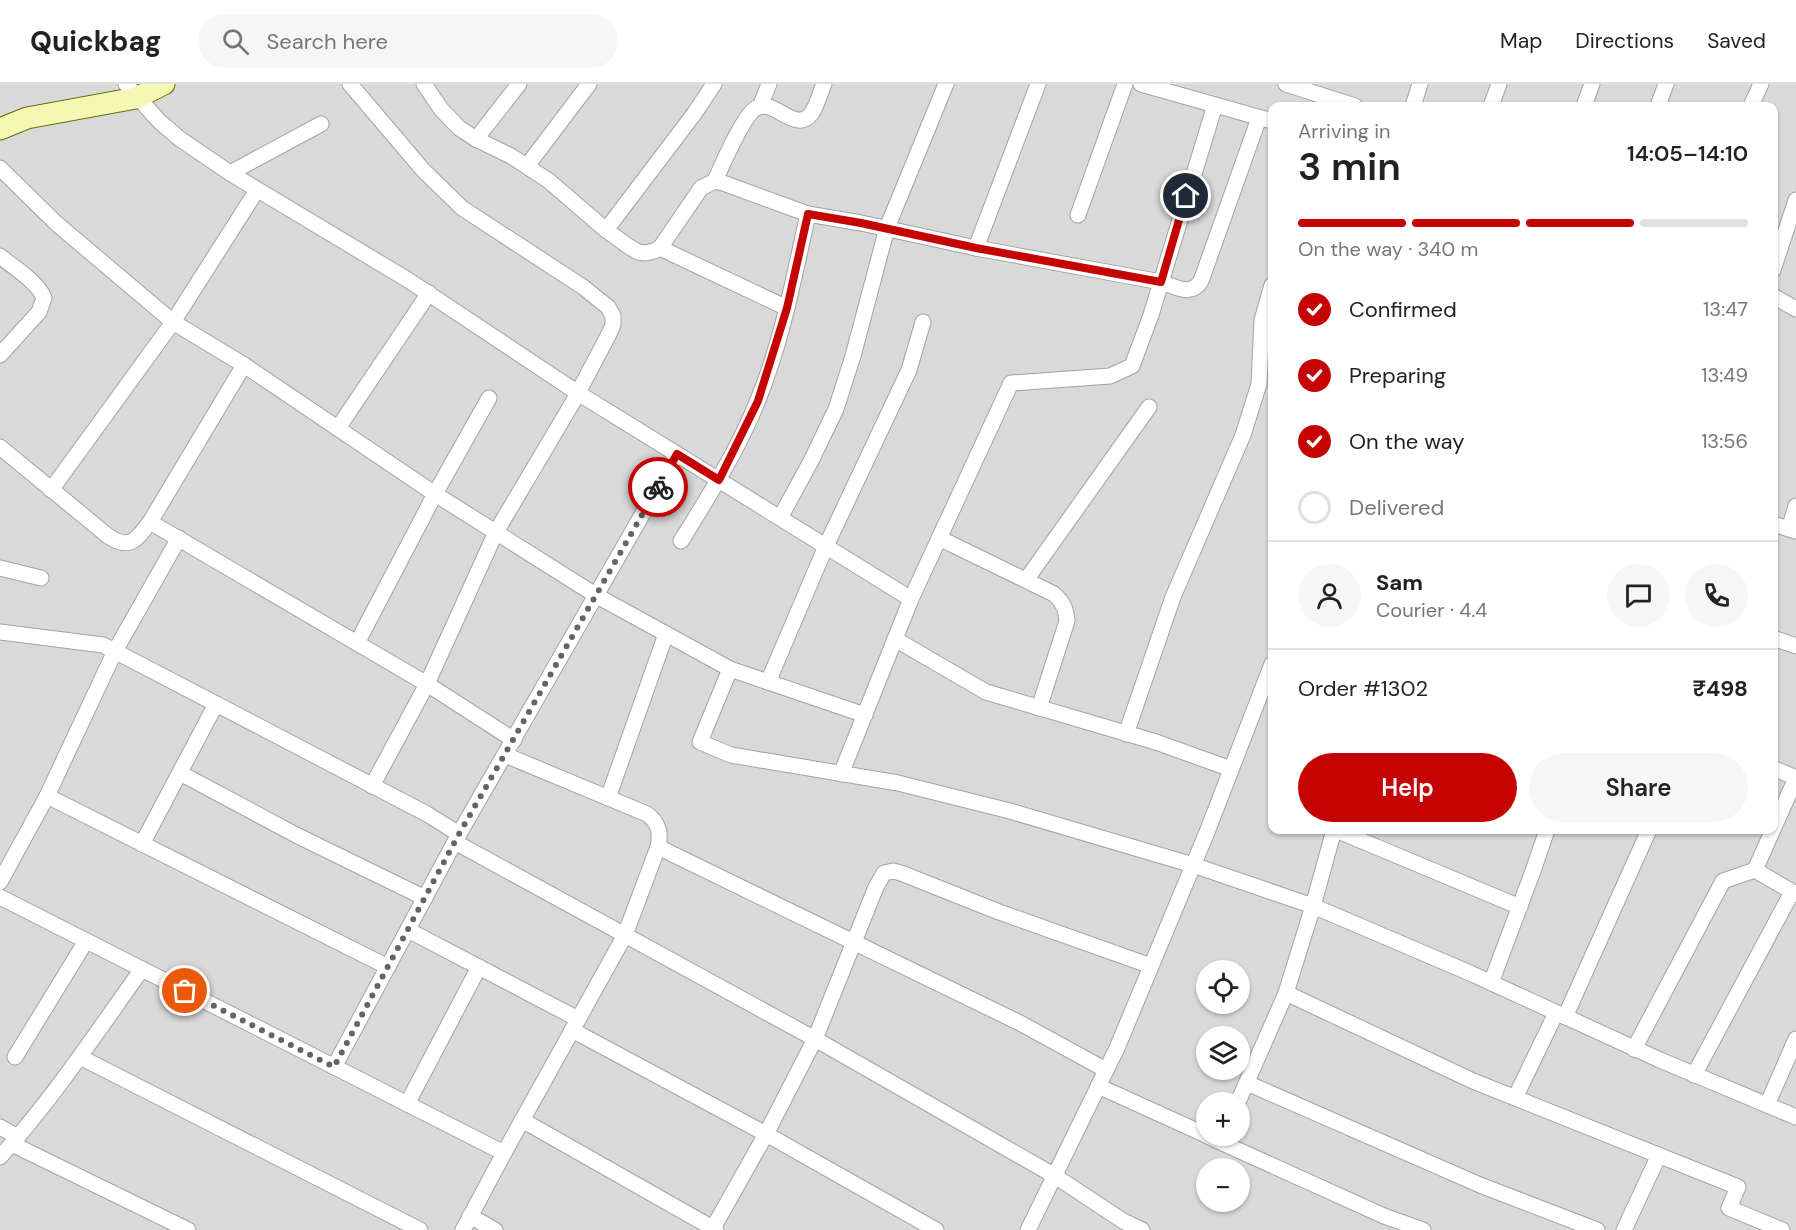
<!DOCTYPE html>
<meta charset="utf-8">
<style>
:root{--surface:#fff;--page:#f6f6f6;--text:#222;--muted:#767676;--line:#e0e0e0;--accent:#c60303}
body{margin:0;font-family:"DM Sans",sans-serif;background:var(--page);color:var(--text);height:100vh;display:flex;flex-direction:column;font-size:22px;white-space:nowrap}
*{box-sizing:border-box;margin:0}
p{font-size:20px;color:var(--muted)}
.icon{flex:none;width:33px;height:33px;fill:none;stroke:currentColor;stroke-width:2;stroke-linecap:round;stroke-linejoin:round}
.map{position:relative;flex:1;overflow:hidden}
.side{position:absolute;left:1268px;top:18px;width:510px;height:732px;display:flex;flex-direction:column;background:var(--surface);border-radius:12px;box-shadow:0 2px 4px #0004}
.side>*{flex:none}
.buttons{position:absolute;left:1196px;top:876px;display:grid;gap:12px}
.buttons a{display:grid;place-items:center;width:54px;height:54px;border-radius:50%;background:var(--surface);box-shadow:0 2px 4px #0004;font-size:30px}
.pin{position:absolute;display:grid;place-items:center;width:51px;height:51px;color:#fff;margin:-26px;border:3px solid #fff;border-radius:50%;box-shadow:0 2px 6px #0007}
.courier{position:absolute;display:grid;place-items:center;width:60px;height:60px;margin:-30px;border:4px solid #c60303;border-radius:50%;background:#fff;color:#222;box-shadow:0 2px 8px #0007}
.head em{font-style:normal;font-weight:600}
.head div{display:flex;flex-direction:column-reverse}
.head{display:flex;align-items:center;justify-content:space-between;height:102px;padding:0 30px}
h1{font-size:39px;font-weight:600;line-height:45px}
.bar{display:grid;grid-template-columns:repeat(4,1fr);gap:9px 6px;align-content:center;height:72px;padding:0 30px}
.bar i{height:8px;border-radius:4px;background:var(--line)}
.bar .active{background:var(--accent)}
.bar p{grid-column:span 4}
.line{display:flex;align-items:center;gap:15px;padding:0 30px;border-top:2px solid var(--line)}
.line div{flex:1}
.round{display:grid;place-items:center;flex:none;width:63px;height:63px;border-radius:32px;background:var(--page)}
ol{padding:0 30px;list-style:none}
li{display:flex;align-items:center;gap:18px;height:66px}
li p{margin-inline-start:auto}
li .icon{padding:6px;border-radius:50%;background:var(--accent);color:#fff;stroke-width:4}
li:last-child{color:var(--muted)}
li i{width:33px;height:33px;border:3px solid var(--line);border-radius:50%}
.button{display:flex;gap:12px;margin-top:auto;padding:12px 30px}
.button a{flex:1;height:69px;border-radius:36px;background:var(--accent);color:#fff;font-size:24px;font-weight:600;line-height:69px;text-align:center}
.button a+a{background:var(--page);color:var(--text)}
header{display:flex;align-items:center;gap:36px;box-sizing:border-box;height:84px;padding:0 30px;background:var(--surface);border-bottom:2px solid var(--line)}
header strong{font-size:28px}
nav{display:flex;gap:33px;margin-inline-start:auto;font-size:21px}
.search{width:420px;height:54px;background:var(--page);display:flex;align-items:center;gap:15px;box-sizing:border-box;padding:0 21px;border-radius:33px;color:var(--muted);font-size:22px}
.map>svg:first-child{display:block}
.residential{fill:#dad9d9;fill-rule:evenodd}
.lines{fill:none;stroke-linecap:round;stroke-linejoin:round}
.street-casing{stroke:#a3a3a3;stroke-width:17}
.secondary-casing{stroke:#657006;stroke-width:23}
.street{stroke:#fff;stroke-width:15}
.secondary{stroke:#f5f8b5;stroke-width:21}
.done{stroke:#666461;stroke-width:6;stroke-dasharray:0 10.8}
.route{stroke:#c60303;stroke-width:8}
</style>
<header>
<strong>Quickbag</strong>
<div class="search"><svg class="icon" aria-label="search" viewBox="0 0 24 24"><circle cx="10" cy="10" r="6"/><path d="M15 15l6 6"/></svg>Search here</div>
<nav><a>Map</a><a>Directions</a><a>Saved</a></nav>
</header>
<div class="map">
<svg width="1796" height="1146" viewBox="0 0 1796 1146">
<rect width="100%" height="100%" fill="#eeeae2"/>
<!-- residential -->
<path class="residential" d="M0 0H1796V1146H0ZM1272 22H1773V746H1272ZM1206 886H1239V920H1206ZM1206 952H1239V986H1206ZM1206 1018H1239V1052H1206ZM1206 1084H1239V1118H1206Z"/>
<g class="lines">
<!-- street casing -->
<g class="street-casing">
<g id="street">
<polyline points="126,0 159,37 180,55 230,89 408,196 578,309 911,515"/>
<polyline points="350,0 423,86 462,124 583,203 608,223 613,232 613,241 608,252 573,318 496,448 427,600 372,702"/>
<path d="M424 0 441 25 459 44 476 55 511 72 549 97 606 146 628 162 638 168 646 169 654 167 660 164 701 104 715 97 723 99 808 130 861 139 976 164 1161 198C1176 203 1191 213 1201 197L1259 34"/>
<polyline points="1141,0 1272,37"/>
<polyline points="1286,0 1355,22"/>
<polyline points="1413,22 1420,0"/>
<polyline points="1491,22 1499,0"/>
<polyline points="1584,22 1592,0"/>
<polyline points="1658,22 1666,0"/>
<polyline points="1751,22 1761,0"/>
<polyline points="760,23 769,0"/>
<polyline points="476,55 519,0"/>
<polyline points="527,82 589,0"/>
<polyline points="0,84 57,140 173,238 257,106"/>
<polyline points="230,89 321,40"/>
<path d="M715 97C721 83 744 31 756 24 775 14 795 50 811 30 817 22 820 9 824 0"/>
<polyline points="1078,131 1125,0"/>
<polyline points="606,146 694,30 714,0"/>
<polyline points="660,164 787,224"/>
<polyline points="976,164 1038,0"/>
<path d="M0 172C13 183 38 198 44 214L39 228 0 271"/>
<polyline points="1773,186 1796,116"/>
<polyline points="1773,212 1796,225"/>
<polyline points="338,344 429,209"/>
<path d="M0 363 108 452C130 467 137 455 150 438L244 281"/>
<polyline points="51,406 173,238 244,281 435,410 597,512 730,585 865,631"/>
<polyline points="780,434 811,377 836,325 853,272 887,144 946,0"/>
<polyline points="150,438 427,600 514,656"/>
<polyline points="1773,440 1796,447"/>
<polyline points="1789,445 1796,422"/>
<path d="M939 454 1054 510C1063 518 1066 525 1067 537L1039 624"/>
<path d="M681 457C709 412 738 366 758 316 782 257 794 193 808 130"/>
<polyline points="0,484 41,494"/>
<polyline points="1026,496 1149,323"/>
<polyline points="0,548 103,561 427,730 459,750"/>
<polyline points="1773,554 1796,562"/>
<polyline points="895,555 986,608 1156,658 1231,685"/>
<polyline points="357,559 435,410 489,314"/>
<polyline points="730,585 700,658 731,671 898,699 1010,727 1193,781 1313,822 1470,889 1660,976 1796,1033"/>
<polyline points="768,598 826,462 909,286 923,238"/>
<polyline points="1126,650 1173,513 1243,351 1259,300 1262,236 1272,201"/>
<polyline points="1773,684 1796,694"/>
<polyline points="180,689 296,751 425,814"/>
<polyline points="841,690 911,515 1011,299 1110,292 1132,282 1151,231 1215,21"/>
<polyline points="47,712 388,883"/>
<polyline points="608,714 666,550"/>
<polyline points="1336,746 1520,823"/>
<polyline points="455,758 815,955 1055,1092 1123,1137 1142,1146"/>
<polyline points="142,760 216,620"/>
<polyline points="658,763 1020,939 1106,986"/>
<polyline points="1755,786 1796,694"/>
<polyline points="0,798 47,712 115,567 179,454"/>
<polyline points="0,813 504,1069"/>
<polyline points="408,846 578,935"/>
<polyline points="1491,899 1533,787 1547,746"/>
<polyline points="1286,909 1473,997 1738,1103 1729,1124 1782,1146"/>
<polyline points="1565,933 1649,746"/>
<polyline points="572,946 766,1050 936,1146"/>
<polyline points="1634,965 1723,797 1755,786 1796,810"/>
<polyline points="15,973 86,857"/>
<polyline points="80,973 420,1146"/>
<polyline points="334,983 459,750 677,370"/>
<polyline points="1694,991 1792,808"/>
<polyline points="1247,999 1480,1101 1597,1146"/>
<polyline points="1098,1002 1206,1051"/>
<polyline points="1515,1014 1556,929"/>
<polyline points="1238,1018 1286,909 1313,822 1334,746"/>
<polyline points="407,1020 479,883"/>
<polyline points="1767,1021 1796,955"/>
<polyline points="522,1036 716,1146"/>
<polyline points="0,1043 18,1053"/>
<polyline points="1207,1052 1384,1132 1423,1146"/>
<polyline points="12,1060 188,1146"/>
<path d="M0 1073C52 1016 97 948 142 885"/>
<polyline points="470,1132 495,1146"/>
<path d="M463 1146 504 1069 625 851 658 763C661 749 659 739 647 730L505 671"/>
<polyline points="712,1146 766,1050 815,955 876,803 884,789 893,787 901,789 999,828 1151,882"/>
<polyline points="1028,1146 1117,964 1207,748 1272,580"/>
<polyline points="1624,1146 1659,1071"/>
</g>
</g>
<!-- secondary casing -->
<g class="secondary-casing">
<polyline id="secondary" points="0,45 27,34 136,14 164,0"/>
</g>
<!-- street -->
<use href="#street" class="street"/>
<!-- secondary -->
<use href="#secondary" class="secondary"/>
</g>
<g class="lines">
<!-- done -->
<polyline class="done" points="185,907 334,983 459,750 658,403"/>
<!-- route -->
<polyline class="route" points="658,403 677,370 719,396 758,317 787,224 808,130 861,139 976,164 1161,198 1186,112"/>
</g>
</svg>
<div class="buttons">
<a><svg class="icon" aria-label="locate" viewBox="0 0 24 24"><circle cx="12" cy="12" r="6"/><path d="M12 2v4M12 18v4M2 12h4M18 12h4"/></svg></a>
<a><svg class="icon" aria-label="layers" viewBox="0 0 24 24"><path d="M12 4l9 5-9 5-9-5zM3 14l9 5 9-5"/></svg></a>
<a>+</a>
<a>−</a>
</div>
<div class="pin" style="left:185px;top:907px;background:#ea580c"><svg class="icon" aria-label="bag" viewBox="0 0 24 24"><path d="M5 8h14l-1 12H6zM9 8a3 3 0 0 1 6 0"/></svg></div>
<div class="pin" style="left:1186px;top:112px;background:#1f2937"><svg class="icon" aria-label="home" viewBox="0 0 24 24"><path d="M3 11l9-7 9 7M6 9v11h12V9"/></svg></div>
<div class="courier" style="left:658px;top:403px"><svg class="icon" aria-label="bike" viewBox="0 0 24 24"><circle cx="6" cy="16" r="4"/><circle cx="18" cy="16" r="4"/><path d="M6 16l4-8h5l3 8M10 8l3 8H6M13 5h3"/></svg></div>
<section class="side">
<div class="head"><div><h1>3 min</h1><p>Arriving in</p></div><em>14:05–14:10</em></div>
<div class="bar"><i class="active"></i><i class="active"></i><i class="active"></i><i></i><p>On the way · 340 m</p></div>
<ol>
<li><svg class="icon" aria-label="check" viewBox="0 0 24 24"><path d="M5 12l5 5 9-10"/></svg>Confirmed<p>13:47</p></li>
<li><svg class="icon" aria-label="check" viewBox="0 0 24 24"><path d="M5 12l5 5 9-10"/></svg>Preparing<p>13:49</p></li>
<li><svg class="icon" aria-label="check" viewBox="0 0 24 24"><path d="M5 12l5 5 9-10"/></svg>On the way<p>13:56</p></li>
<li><i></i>Delivered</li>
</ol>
<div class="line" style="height:108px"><a class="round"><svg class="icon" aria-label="person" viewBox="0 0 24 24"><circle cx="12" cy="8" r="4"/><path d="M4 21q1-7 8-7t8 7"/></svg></a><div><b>Sam</b><p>Courier · 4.4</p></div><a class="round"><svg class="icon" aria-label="chat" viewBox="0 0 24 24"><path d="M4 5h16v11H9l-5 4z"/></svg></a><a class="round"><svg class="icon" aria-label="phone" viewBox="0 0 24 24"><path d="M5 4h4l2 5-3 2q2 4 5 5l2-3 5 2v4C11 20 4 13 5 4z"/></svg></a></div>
<div class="line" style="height:78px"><div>Order #1302</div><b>₹498</b></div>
<div class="button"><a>Help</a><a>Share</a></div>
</section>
</div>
